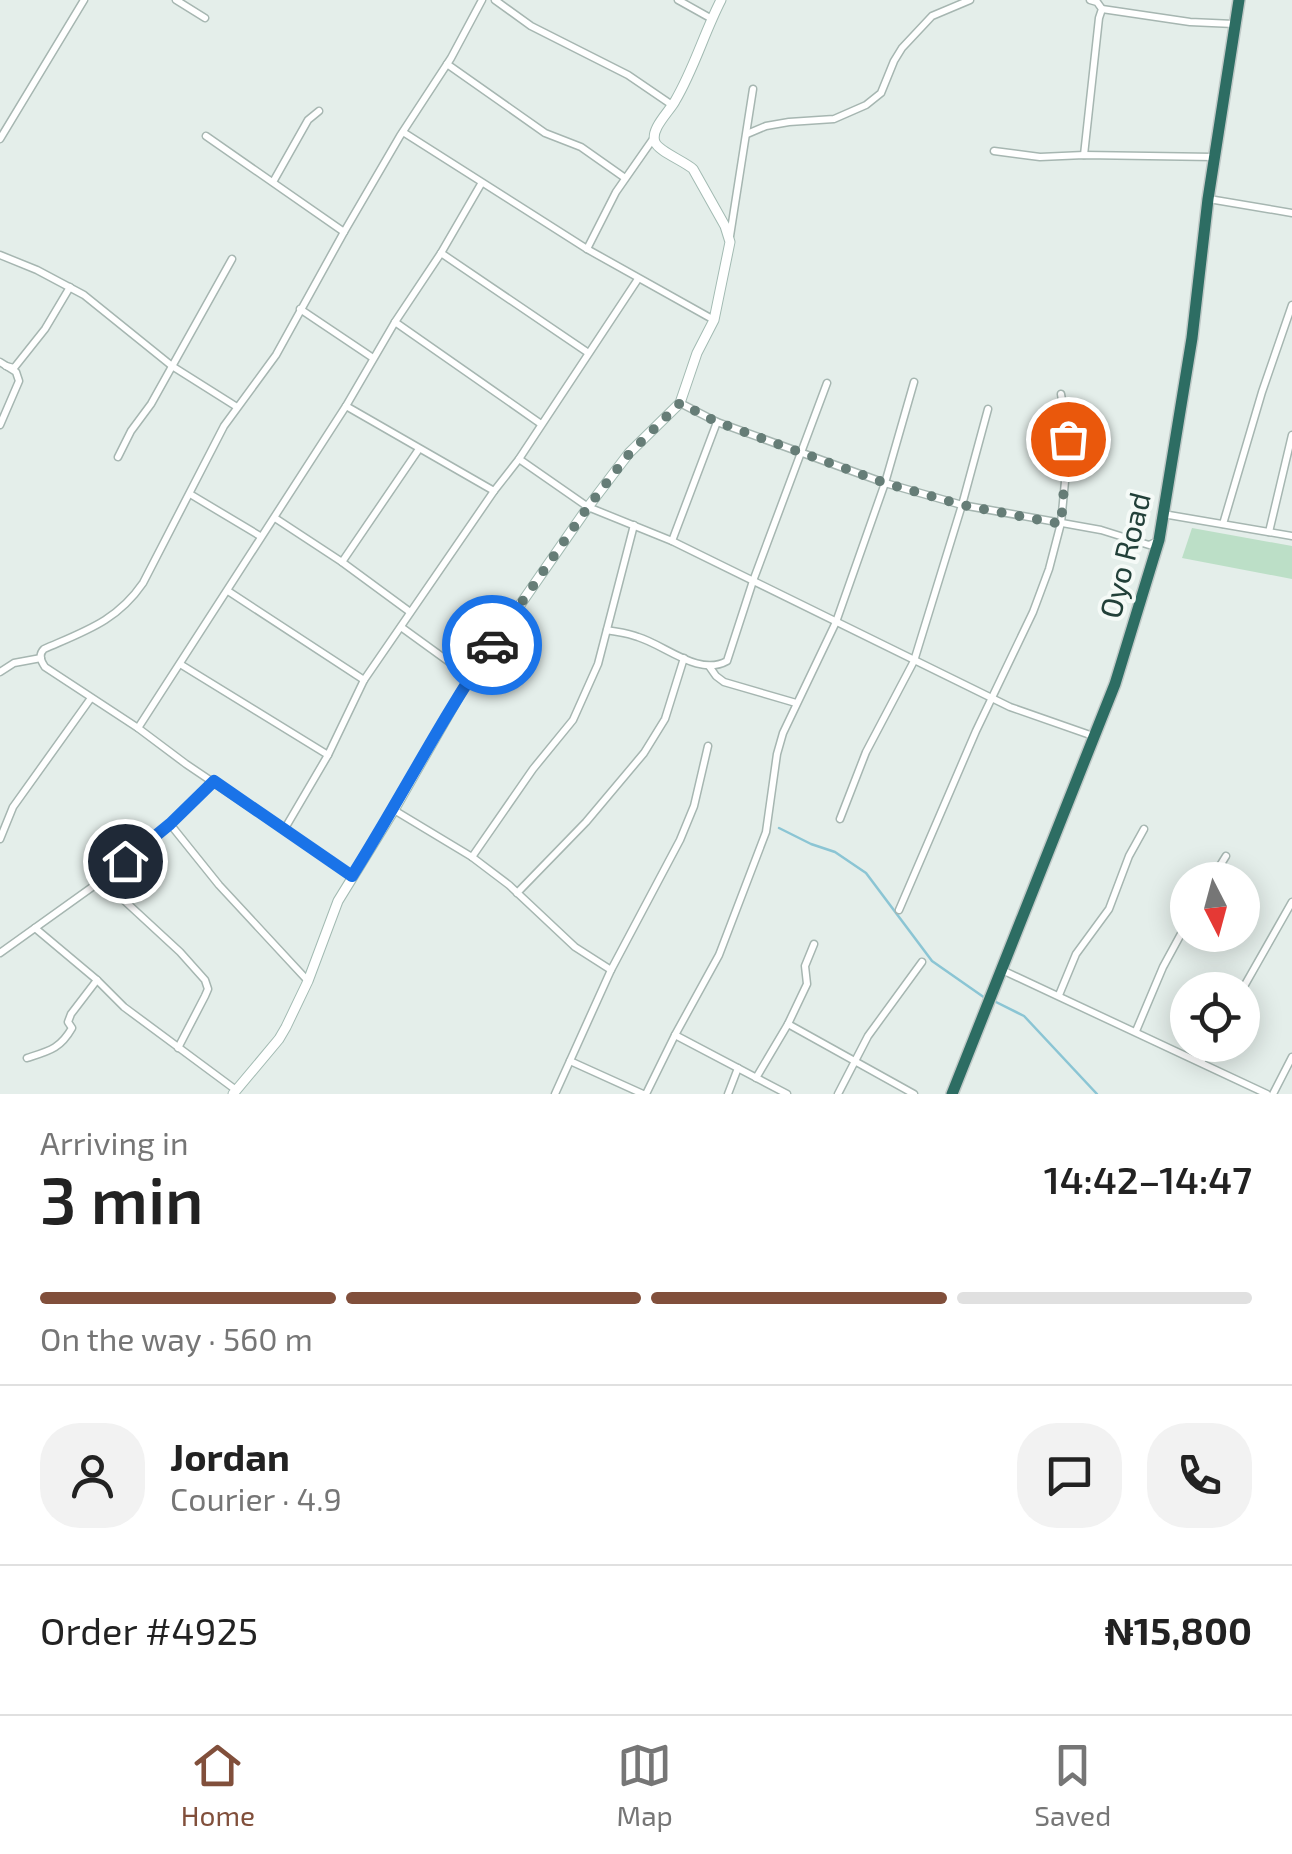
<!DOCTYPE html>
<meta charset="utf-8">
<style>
:root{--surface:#fff;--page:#f2f2f2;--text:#222;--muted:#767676;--line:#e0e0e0;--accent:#814f3b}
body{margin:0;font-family:"Exo 2",sans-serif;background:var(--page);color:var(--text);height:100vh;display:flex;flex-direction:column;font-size:38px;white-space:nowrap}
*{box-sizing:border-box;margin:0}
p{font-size:32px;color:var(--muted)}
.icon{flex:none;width:55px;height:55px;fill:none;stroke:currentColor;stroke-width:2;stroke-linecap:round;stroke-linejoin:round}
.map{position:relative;height:1094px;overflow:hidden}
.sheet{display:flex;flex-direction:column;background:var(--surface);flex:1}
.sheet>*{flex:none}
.needle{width:65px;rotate:174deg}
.fabs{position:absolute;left:1170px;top:862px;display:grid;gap:20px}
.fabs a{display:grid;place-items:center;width:90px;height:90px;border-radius:50%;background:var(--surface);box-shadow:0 5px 25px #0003;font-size:50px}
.pin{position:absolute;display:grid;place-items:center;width:85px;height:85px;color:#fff;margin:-42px;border:5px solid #fff;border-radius:50%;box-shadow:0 2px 10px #0007}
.courier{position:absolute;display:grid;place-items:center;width:100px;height:100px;margin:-50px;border:8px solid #1a73e8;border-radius:50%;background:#fff;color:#222;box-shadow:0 2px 12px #0007}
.summary em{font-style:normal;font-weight:600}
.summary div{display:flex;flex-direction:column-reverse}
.summary{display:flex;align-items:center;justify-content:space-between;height:170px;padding:0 40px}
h1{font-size:65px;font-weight:600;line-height:75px}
.bar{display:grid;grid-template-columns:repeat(4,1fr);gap:15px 10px;align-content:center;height:120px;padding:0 40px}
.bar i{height:12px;border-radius:8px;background:var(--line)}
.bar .active{background:var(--accent)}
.bar p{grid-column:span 4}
.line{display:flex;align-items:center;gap:25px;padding:0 40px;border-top:2px solid var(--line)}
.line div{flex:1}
.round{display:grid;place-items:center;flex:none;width:105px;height:105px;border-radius:40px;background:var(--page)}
.tab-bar{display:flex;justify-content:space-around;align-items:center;height:140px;border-top:2px solid var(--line);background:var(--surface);font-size:28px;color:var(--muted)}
.tab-bar a{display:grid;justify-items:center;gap:5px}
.tab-bar .active{color:var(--accent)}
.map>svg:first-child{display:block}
.green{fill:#bcdfc7}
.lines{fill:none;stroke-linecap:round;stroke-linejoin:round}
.stream{stroke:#8bc5d4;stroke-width:2.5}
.street-casing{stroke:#a6b6b1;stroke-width:9}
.secondary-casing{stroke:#a2bab2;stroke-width:11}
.highway-casing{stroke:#c1cac8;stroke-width:14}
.street{stroke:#fff;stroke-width:6}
.secondary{stroke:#fff;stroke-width:9}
.highway{stroke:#2d6d63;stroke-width:11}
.done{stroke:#667d77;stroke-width:10;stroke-dasharray:0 18}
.route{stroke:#1a73e8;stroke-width:12}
.labels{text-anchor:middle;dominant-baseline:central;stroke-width:8;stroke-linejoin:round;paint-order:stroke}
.street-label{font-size:30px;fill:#224039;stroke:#f5faf7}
</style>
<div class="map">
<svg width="1292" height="1094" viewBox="0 0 1292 1094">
<rect width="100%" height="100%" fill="#e4eeea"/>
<!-- green -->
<polygon class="green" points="1192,528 1292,546 1292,579 1182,558"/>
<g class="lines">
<!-- stream -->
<g class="stream">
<polyline points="779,828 811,844 835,852 866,873 932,961 985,998"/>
<polyline points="992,1000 1024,1016 1097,1094"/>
</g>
<!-- street casing -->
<g class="street-casing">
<g id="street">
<polyline points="176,0 205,18"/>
<polyline points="495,0 531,26 628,75 672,105"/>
<polyline points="678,0 712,19"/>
<polyline points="1102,9 1190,22 1234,24"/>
<polyline points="447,64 545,133 581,147 625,178"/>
<polyline points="403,132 587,249 714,320"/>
<polyline points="747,134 766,126 789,122 834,119 866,105 881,93 894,61 902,48 932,16 970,0"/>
<polyline points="206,136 344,232"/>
<polyline points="0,139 84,0"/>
<polyline points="994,151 1040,157 1084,155 1214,157"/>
<polyline points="1084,155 1099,18 1102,9 1097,2 1090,0"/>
<polyline points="273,182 308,120 319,111"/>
<polyline points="1209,199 1292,213"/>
<polyline points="730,236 753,89"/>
<polyline points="587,249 616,192 653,139"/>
<polyline points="441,253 587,352"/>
<polyline points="0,255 37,270 84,295 172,366 237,407"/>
<polyline points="300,309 373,358"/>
<polyline points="395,322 541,424"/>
<polyline points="0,362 16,372 19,381 0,425"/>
<polyline points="6,366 14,368 45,329 70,287"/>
<polyline points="680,403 717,422 885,483 962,505 1101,530 1149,545 1158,541"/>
<polyline points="346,406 494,491"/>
<polyline points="118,457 131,431 151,404 232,259"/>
<polyline points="519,459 588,507 672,541 1010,707 1093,736"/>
<polyline points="190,494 260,536"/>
<polyline points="1163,514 1292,536"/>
<polyline points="275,518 342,562 410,612"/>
<polyline points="1223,524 1262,392 1292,305"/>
<polyline points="1269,532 1292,435"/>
<polyline points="672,541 717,422"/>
<polyline points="342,562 419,449"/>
<polyline points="228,591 364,680"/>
<polyline points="401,627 470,677"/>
<path d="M607 630C617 632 628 633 638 637 665 645 699 677 727 661L753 581 827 383"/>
<polyline points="180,664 328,755"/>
<polyline points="709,666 716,676 724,682 796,703"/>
<polyline points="0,672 14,663 41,658"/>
<polyline points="138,728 346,406 395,322 441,253 481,184"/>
<polyline points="394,810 472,857 509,885 575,947 611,970"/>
<polyline points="840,819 866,752 914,661 962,505 988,409"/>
<polyline points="170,824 219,885 308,981"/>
<polyline points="284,830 328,755 364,680 494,491 519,459 638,279"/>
<polyline points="0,839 13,807 91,698"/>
<polyline points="472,857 533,769 573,720 598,664 634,525"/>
<path d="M352 876 186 764 138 728 45 667C41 661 38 655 44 649 85 631 117 621 143 583L224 426 276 355 344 232 400 136 451 58 482 0"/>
<polyline points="102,880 180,952 205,980 208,989 205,996 178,1048"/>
<polyline points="1211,880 1226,856"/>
<polyline points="517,893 586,822 644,753 665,719 684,658"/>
<polyline points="899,910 976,731 1033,612 1049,569 1061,523 1066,471 1068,439 1061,394"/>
<polyline points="35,928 97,980 124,1007 236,1090"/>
<polyline points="0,953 102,880 170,824 213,781"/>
<polyline points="1002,970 1267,1094"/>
<polyline points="1242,990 1292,902"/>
<polyline points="1059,995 1076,954 1109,909 1129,856 1144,829"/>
<polyline points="788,1024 914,1094"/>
<polyline points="1136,1031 1163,967 1188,921"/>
<polyline points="675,1035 787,1094"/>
<path d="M27 1058C49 1051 60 1049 72 1028L68 1022 71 1014 97 980"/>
<polyline points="570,1061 643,1094"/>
<polyline points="1201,1062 1211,1045"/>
<polyline points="756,1078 788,1024 807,984 805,966 814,944"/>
<polyline points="555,1094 611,970 680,840 694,806 708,746"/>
<polyline points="646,1094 675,1035 719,955 766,832 777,754 783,733 836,622 885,483 914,382"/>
<polyline points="728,1094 738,1068"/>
<polyline points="838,1094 868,1036 922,962"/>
<polyline points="1273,1094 1292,1057"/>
</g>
</g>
<!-- secondary casing -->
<g class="secondary-casing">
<path id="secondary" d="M233 1094 279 1039 286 1027 308 981 338 901 394 810 470 677 588 507 629 453 680 403 697 353 714 320 730 242 725 226 693 169C684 161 658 151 655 142 650 129 669 112 675 101 694 69 704 33 721 0"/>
</g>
<!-- highway casing -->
<g class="highway-casing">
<polyline id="highway" points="952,1094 1115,684 1159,540 1192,338 1208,199 1239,0"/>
</g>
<!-- street -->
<use href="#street" class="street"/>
<!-- secondary -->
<use href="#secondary" class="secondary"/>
<!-- highway -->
<use href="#highway" class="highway"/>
</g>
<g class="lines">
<!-- done -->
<polyline class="done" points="492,645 588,507 629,454 680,403 717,422 885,483 962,505 1061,524 1068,439"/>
<!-- route -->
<path class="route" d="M125 861 170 824 214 781 352 876C400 800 441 719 492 645"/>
</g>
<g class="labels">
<!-- street labels -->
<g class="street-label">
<text transform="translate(1124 555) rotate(-76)">Oyo Road</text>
</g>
</g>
</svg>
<div class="fabs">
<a><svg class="needle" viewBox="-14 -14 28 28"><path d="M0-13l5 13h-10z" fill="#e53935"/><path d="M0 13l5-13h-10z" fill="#767676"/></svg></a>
<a><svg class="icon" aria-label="locate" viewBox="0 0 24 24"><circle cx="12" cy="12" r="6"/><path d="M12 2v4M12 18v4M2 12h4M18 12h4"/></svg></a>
</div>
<div class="pin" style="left:1068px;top:439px;background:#ea580c"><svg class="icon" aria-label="bag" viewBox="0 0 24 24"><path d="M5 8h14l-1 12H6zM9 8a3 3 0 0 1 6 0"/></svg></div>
<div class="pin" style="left:125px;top:861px;background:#1f2937"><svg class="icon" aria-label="home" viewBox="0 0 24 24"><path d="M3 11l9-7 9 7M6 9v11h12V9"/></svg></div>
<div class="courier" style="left:492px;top:645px"><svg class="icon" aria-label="car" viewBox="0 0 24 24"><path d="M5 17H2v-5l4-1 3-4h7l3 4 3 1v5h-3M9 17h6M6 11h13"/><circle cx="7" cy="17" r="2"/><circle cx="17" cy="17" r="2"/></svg></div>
</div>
<section class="sheet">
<div class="summary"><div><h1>3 min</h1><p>Arriving in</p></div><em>14:42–14:47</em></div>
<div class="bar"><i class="active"></i><i class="active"></i><i class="active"></i><i></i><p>On the way · 560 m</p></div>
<div class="line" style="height:180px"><a class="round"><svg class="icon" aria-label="person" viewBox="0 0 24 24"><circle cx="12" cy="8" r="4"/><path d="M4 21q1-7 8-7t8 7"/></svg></a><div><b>Jordan</b><p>Courier · 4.9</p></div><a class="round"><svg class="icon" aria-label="chat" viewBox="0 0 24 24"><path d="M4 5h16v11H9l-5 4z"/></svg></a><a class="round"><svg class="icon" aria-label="phone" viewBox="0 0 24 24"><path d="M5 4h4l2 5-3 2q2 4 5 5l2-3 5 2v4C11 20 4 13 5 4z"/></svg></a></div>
<div class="line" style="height:130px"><div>Order #4925</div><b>₦15,800</b></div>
</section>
<nav class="tab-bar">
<a class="active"><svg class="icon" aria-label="home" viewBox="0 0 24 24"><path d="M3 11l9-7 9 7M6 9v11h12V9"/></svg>Home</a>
<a><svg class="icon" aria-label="map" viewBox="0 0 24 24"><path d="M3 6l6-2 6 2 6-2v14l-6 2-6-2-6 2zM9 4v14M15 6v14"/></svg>Map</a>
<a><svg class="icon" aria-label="saved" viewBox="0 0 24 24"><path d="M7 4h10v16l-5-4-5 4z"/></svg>Saved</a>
</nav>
